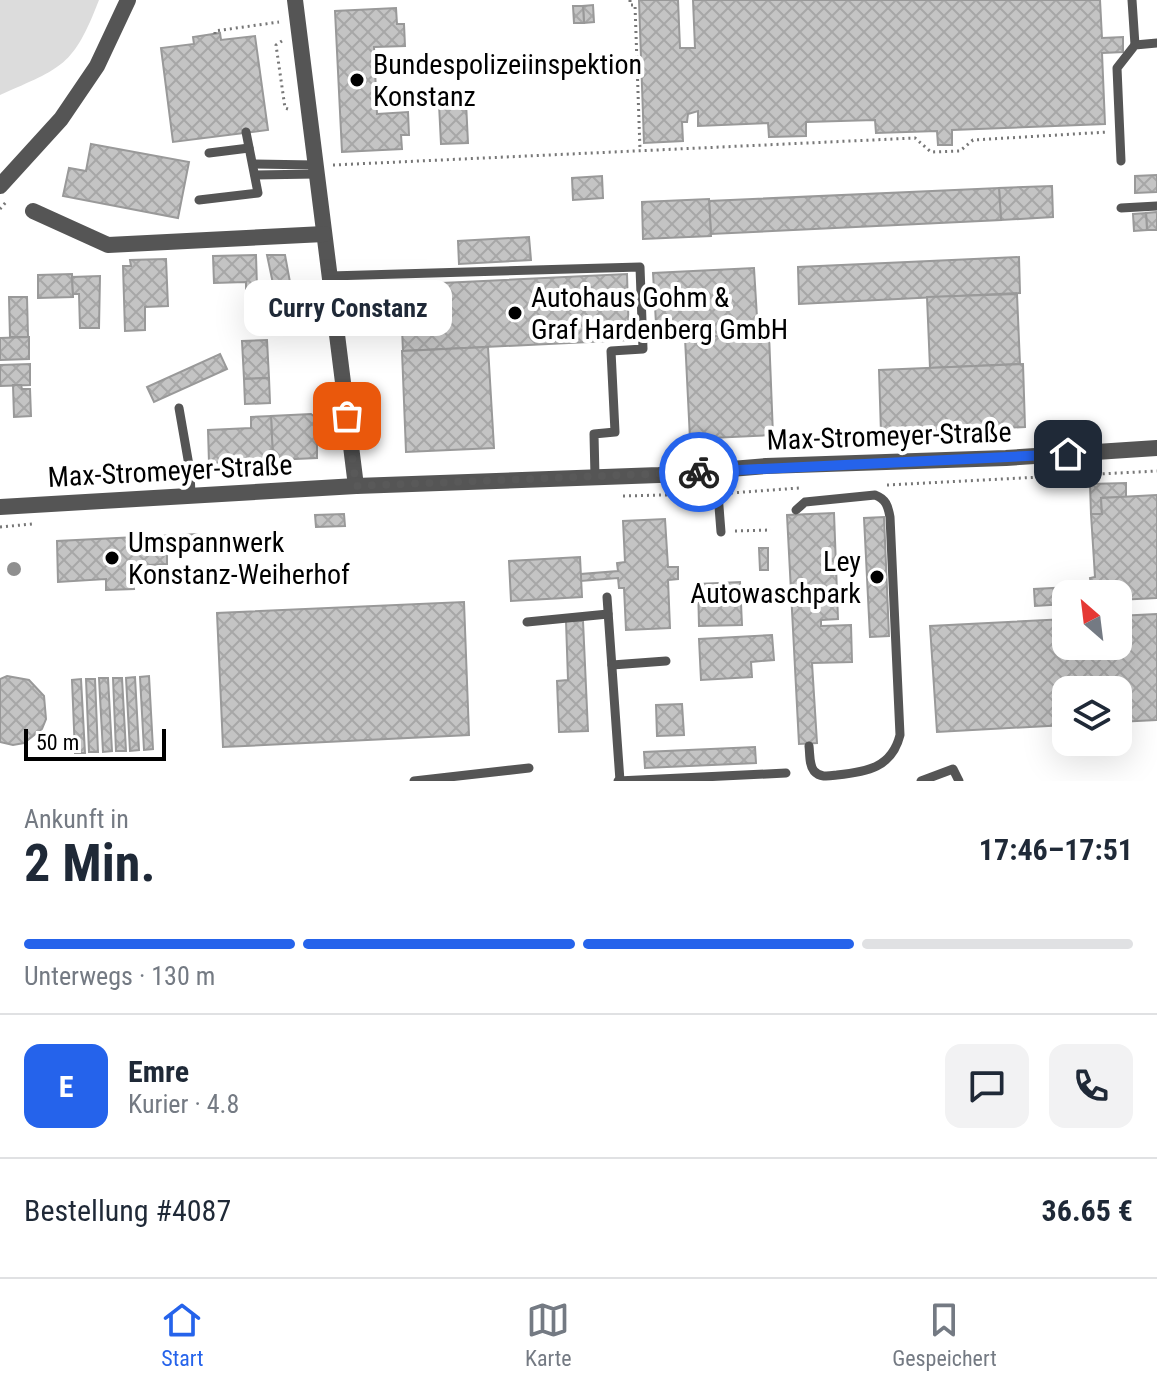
<!DOCTYPE html>
<html lang="de">
<meta charset="utf-8">
<style>
:root{--surface:#fff;--page:#f2f2f3;--text:#1f2937;--muted:#747a83;--line:#e0e1e3;--accent:#2563eb}
body{margin:0;font-family:"Roboto Condensed",sans-serif;background:var(--page);color:var(--text);height:100vh;display:flex;flex-direction:column;font-size:30px;white-space:nowrap}
*{box-sizing:border-box;margin:0}
p{font-size:26px;color:var(--muted)}
.icon{flex:none;width:44px;height:44px;fill:none;stroke:currentColor;stroke-width:2;stroke-linecap:round;stroke-linejoin:round}
.map{position:relative;height:781px;overflow:hidden}
.details{display:flex;flex-direction:column;background:var(--surface);flex:1}
.details>*{flex:none}
.needle{width:52px;rotate:332deg}
.buttons{position:absolute;left:1052px;top:580px;display:grid;gap:16px}
.buttons a{display:grid;place-items:center;width:80px;height:80px;border-radius:16px;background:var(--surface);box-shadow:0 8px 32px #0002;font-size:40px}
.scale{position:absolute;left:24px;bottom:20px;width:142px;box-sizing:border-box;padding-left:8px;border:4px solid #000;border-top:0;font-size:22px;line-height:28px;white-space:nowrap;color:#000;-webkit-text-stroke:6px #fff;paint-order:stroke}
.pin{position:absolute;display:grid;place-items:center;width:68px;height:68px;color:#fff;margin:-34px;border-radius:16px;box-shadow:0 4px 12px #0006}
.courier{position:absolute;display:grid;place-items:center;width:80px;height:80px;margin:-40px;border:6px solid #2563eb;border-radius:50%;background:#fff;color:#222;box-shadow:0 2px 10px #0007}
.bubble{position:absolute;height:56px;border-radius:16px;background:var(--surface);box-shadow:0 8px 32px #0002;font-size:26px;font-weight:700;line-height:56px;text-align:center}
.head em{font-style:normal;font-weight:700}
.head div{display:flex;flex-direction:column-reverse}
.head{display:flex;align-items:center;justify-content:space-between;height:136px;padding:0 24px}
h1{font-size:52px;font-weight:700;line-height:60px}
.bar{display:grid;grid-template-columns:repeat(4,1fr);gap:12px 8px;align-content:center;height:96px;padding:0 24px}
.bar i{height:10px;border-radius:6px;background:var(--line)}
.bar .on{background:var(--accent)}
.bar p{grid-column:span 4}
.line{display:flex;align-items:center;gap:20px;padding:0 24px;border-top:2px solid var(--line)}
.line div{flex:1}
.round{display:grid;place-items:center;flex:none;width:84px;height:84px;border-radius:16px;background:var(--page)}
.tab-bar{display:flex;justify-content:space-around;align-items:center;height:112px;border-top:2px solid var(--line);background:var(--surface);font-size:22px;color:var(--muted)}
.tab-bar a{display:grid;justify-items:center;gap:4px}
.tab-bar .on{color:var(--accent)}
.map>svg:first-child{display:block}
.park{fill:#dcdcdc}
.building{fill:url(#building-cross-hatch);stroke:#999;stroke-width:2}
.lines{fill:none;stroke-linecap:round;stroke-linejoin:round}
.path{stroke:#777;stroke-width:3;stroke-dasharray:2 4;stroke-linecap:butt}
.lane{stroke:#555;stroke-width:9}
.street{stroke:#555;stroke-width:16}
.tree{fill:#8f8f8f}
.done{stroke:#595959;stroke-width:8;stroke-dasharray:0 14.4}
.route{stroke:#2563eb;stroke-width:10}
.poi-dot{fill:#000;stroke:#fff;stroke-width:3}
.labels{text-anchor:middle;dominant-baseline:central;stroke-width:8;stroke-linejoin:round;paint-order:stroke}
.poi-label{font-size:28px;fill:#000;stroke:#fff;text-anchor:start}
.street-label{font-size:28px;fill:#000;stroke:#fff}
</style>
<div class="map">
<svg width="1157" height="781" viewBox="0 0 1157 781">
<defs>
<pattern id="building-cross-hatch" width="8" height="8" patternUnits="userSpaceOnUse" patternTransform="scale(2)"><rect width="8" height="8" fill="#c4c4c4"/><path d="M0 0l8 8M0 8l8-8" fill="none" stroke="#a7a7a7"/></pattern>
</defs>
<rect width="100%" height="100%" fill="#fff"/>
<!-- park -->
<path class="park" d="M0 0H99C73 67 63 67 0 95Z"/>
<!-- building -->
<g class="building">
<polygon points="639,0 678,0 680,48 695,48 693,0 1100,0 1102,38 1123,37 1123,52 1102,53 1105,124 952,130 952,145 938,145 937,131 876,133 875,120 806,122 806,136 769,137 768,123 698,126 698,111 688,114 687,122 682,122 683,141 644,143"/>
<polygon points="593,5 594,22 584,23 583,6"/>
<polygon points="573,6 583,6 584,23 574,23"/>
<polygon points="396,8 397,24 404,24 405,46 374,47 377,114 408,112 409,135 401,135 402,149 342,152 335,11"/>
<polygon points="220,33 221,40 255,36 268,130 173,142 161,48 194,44 193,37"/>
<polygon points="466,102 468,143 441,144 439,104"/>
<polygon points="91,144 189,162 178,218 63,196 69,168 86,171"/>
<polygon points="1157,175 1157,192 1135,193 1135,176"/>
<polygon points="602,176 603,198 573,200 572,178"/>
<polygon points="1052,186 1053,217 1001,220 999,188"/>
<polygon points="999,188 1001,220 711,234 709,201"/>
<polygon points="709,199 711,236 643,239 642,202"/>
<polygon points="1157,212 1157,230 1147,230 1146,213"/>
<polygon points="1146,213 1147,230 1134,231 1133,214"/>
<polygon points="529,237 531,260 459,264 458,241"/>
<polygon points="256,255 257,288 246,289 246,282 214,283 213,256"/>
<polygon points="267,255 285,255 292,293 276,298"/>
<polygon points="1019,257 1020,293 799,304 798,267"/>
<polygon points="166,259 168,306 145,307 145,330 125,331 123,266 131,266 130,260"/>
<polygon points="754,268 758,334 657,340 653,273"/>
<polygon points="72,274 73,297 38,298 38,275"/>
<polygon points="627,274 629,340 403,351 400,285"/>
<polygon points="100,276 99,328 80,328 79,294 73,294 72,277"/>
<polygon points="1017,294 1020,364 930,368 927,297"/>
<polygon points="9,297 27,297 28,337 10,337"/>
<polygon points="758,334 769,334 773,435 690,439 685,338"/>
<polygon points="29,337 29,359 0,360 0,338"/>
<polygon points="267,340 269,378 244,379 242,341"/>
<polygon points="488,347 494,448 406,452 402,351"/>
<polygon points="220,354 227,369 154,402 147,387"/>
<polygon points="30,364 30,385 0,386 0,365"/>
<polygon points="1023,364 1025,427 881,433 879,370"/>
<polygon points="269,378 270,403 245,404 244,379"/>
<polygon points="13,385 21,385 22,389 30,389 31,416 14,417"/>
<polygon points="311,414 315,417 316,438 324,438 324,443 317,443 317,458 273,460 271,416"/>
<polygon points="271,416 273,460 209,463 208,430 251,428 251,417"/>
<polygon points="1126,483 1126,497 1101,498 1102,514 1091,514 1090,484"/>
<polygon points="1157,495 1157,598 1118,600 1118,594 1066,594 1066,604 1035,606 1034,589 1091,586 1090,578 1095,577 1091,514 1102,514 1101,498"/>
<polygon points="834,513 838,619 821,620 821,626 851,625 852,662 812,663 817,743 799,744 787,515"/>
<polygon points="344,514 345,526 316,527 315,515"/>
<polygon points="884,517 889,636 870,637 864,518"/>
<polygon points="665,519 668,567 678,567 678,579 668,580 670,628 626,630 624,588 619,588 618,578 581,581 581,574 618,571 617,563 625,562 623,521"/>
<polygon points="197,534 198,550 167,552 167,564 150,565 151,576 133,577 134,589 106,590 106,579 58,582 57,541"/>
<polygon points="759,548 768,548 768,570 760,570"/>
<polygon points="580,557 582,597 511,601 509,561"/>
<polygon points="740,582 742,625 699,626 698,584"/>
<polygon points="464,602 469,735 223,747 217,613"/>
<polygon points="1157,614 1157,720 1118,722 1118,690 1066,690 1066,725 937,732 930,626 1066,619 1066,646 1118,646 1118,616"/>
<polygon points="566,621 583,621 588,731 559,732 557,681 568,680"/>
<polygon points="772,635 774,660 751,662 752,677 701,680 699,639"/>
<polygon points="7,676 29,680 44,696 46,719 42,729 24,743 13,745 0,742 0,679"/>
<polygon points="149,676 153,749 144,750 140,677"/>
<polygon points="135,677 139,750 130,751 126,678"/>
<polygon points="99,678 108,678 112,751 103,752"/>
<polygon points="113,678 122,678 126,751 116,751"/>
<polygon points="81,679 85,753 75,753 72,680"/>
<polygon points="86,679 95,679 98,752 89,752"/>
<polygon points="682,704 684,735 657,736 656,705"/>
<polygon points="755,747 756,763 645,768 644,752"/>
</g>
<g class="lines">
<!-- path -->
<g class="path">
<polyline points="630,0 630,5 635,5 640,150"/>
<polyline points="215,34 215,31 279,22"/>
<polyline points="282,41 276,45 285,108 291,110"/>
<polyline points="333,165 915,138 931,152 960,151 973,140 1108,132"/>
<polyline points="0,209 6,202"/>
<polyline points="887,485 1157,471"/>
<polyline points="731,493 799,488"/>
<polyline points="623,496 703,494"/>
<polyline points="0,527 32,524"/>
<polyline points="735,531 771,530"/>
</g>
<!-- lane -->
<g class="lane">
<polyline points="1132,0 1135,45"/>
<polyline points="209,153 249,148"/>
<polyline points="1121,161 1117,68 1135,45 1157,43"/>
<polyline points="253,164 315,165"/>
<polyline points="255,175 316,174"/>
<polyline points="199,200 258,193 246,132"/>
<polyline points="1121,208 1157,206"/>
<polyline points="330,276 640,267 643,349 611,351 615,432 594,434 595,477"/>
<polyline points="179,408 190,471 191,496"/>
<polyline points="706,471 718,494 721,532"/>
<path d="M796 510 805 502 875 495C886 499 888 506 890 517L900 735C892 768 866 772 837 775 829 776 820 778 814 771 809 765 810 754 809 746"/>
<polyline points="607,597 620,781"/>
<polyline points="527,622 608,614"/>
<polyline points="612,665 666,661"/>
<polyline points="414,781 529,768"/>
<polyline points="618,781 786,773"/>
<polyline points="921,781 953,769 959,781"/>
</g>
<!-- street -->
<g class="street">
<polyline points="295,0 356,486"/>
<polyline points="0,186 61,119 97,66 128,0"/>
<polyline points="33,211 108,245 324,234"/>
<polyline points="0,507 356,486 659,475 766,466 1006,458 1157,448"/>
</g>
</g>
<!-- trees -->
<circle class="tree" cx="14" cy="569" r="7"/>
<g class="lines">
<!-- done -->
<polyline class="done" points="347,416 356,486 699,472"/>
<!-- route -->
<polyline class="route" points="699,472 1068,454"/>
</g>
<!-- markers -->
<g class="poi-dot">
<circle cx="357" cy="80" r="8"/>
<circle cx="515" cy="313" r="8"/>
<circle cx="112" cy="558" r="8"/>
<circle cx="877" cy="577" r="8"/>
</g>
<g class="labels">
<!-- poi labels -->
<g class="poi-label">
<text x="373" y="64">Bundespolizeiinspektion<tspan x="373" dy="32">Konstanz</tspan></text>
<text x="531" y="297">Autohaus Gohm &amp;<tspan x="531" dy="32">Graf Hardenberg GmbH</tspan></text>
<text x="128" y="542">Umspannwerk<tspan x="128" dy="32">Konstanz-Weiherhof</tspan></text>
<text x="861" y="561" text-anchor="end">Ley<tspan x="861" dy="32">Autowaschpark</tspan></text>
</g>
<!-- street labels -->
<g class="street-label">
<text transform="translate(889 436) rotate(-2)">Max-Stromeyer-Straße</text>
<text transform="translate(170 471) rotate(-3)">Max-Stromeyer-Straße</text>
</g>
</g>
</svg>
<div class="buttons">
<a><svg class="needle" viewBox="-14 -14 28 28"><path d="M0-13l5 13h-10z" fill="#e53935"/><path d="M0 13l5-13h-10z" fill="#747a83"/></svg></a>
<a><svg class="icon" aria-label="layers" viewBox="0 0 24 24"><path d="M12 4l9 5-9 5-9-5zM3 14l9 5 9-5"/></svg></a>
</div>
<div class="scale">50 m</div>
<div class="pin" style="left:347px;top:416px;background:#ea580c"><svg class="icon" aria-label="bag" viewBox="0 0 24 24"><path d="M5 8h14l-1 12H6zM9 8a3 3 0 0 1 6 0"/></svg></div>
<div class="pin" style="left:1068px;top:454px;background:#1f2937"><svg class="icon" aria-label="home" viewBox="0 0 24 24"><path d="M3 11l9-7 9 7M6 9v11h12V9"/></svg></div>
<div class="courier" style="left:699px;top:472px"><svg class="icon" aria-label="bike" viewBox="0 0 24 24"><circle cx="6" cy="16" r="4"/><circle cx="18" cy="16" r="4"/><path d="M6 16l4-8h5l3 8M10 8l3 8H6M13 5h3"/></svg></div>
<div class="bubble" style="left:244px;top:280px;width:208px">Curry Constanz</div>
</div>
<section class="details">
<div class="head"><div><h1>2 Min.</h1><p>Ankunft in</p></div><em>17:46–17:51</em></div>
<div class="bar"><i class="on"></i><i class="on"></i><i class="on"></i><i></i><p>Unterwegs · 130 m</p></div>
<div class="line" style="height:144px"><b class="round" style="background:var(--accent);color:#fff">E</b><div><b>Emre</b><p>Kurier · 4.8</p></div><a class="round"><svg class="icon" aria-label="chat" viewBox="0 0 24 24"><path d="M4 5h16v11H9l-5 4z"/></svg></a><a class="round"><svg class="icon" aria-label="phone" viewBox="0 0 24 24"><path d="M5 4h4l2 5-3 2q2 4 5 5l2-3 5 2v4C11 20 4 13 5 4z"/></svg></a></div>
<div class="line" style="height:104px"><div>Bestellung #4087</div><b>36.65 €</b></div>
</section>
<nav class="tab-bar">
<a class="on"><svg class="icon" aria-label="home" viewBox="0 0 24 24"><path d="M3 11l9-7 9 7M6 9v11h12V9"/></svg>Start</a>
<a><svg class="icon" aria-label="map" viewBox="0 0 24 24"><path d="M3 6l6-2 6 2 6-2v14l-6 2-6-2-6 2zM9 4v14M15 6v14"/></svg>Karte</a>
<a><svg class="icon" aria-label="saved" viewBox="0 0 24 24"><path d="M7 4h10v16l-5-4-5 4z"/></svg>Gespeichert</a>
</nav>
